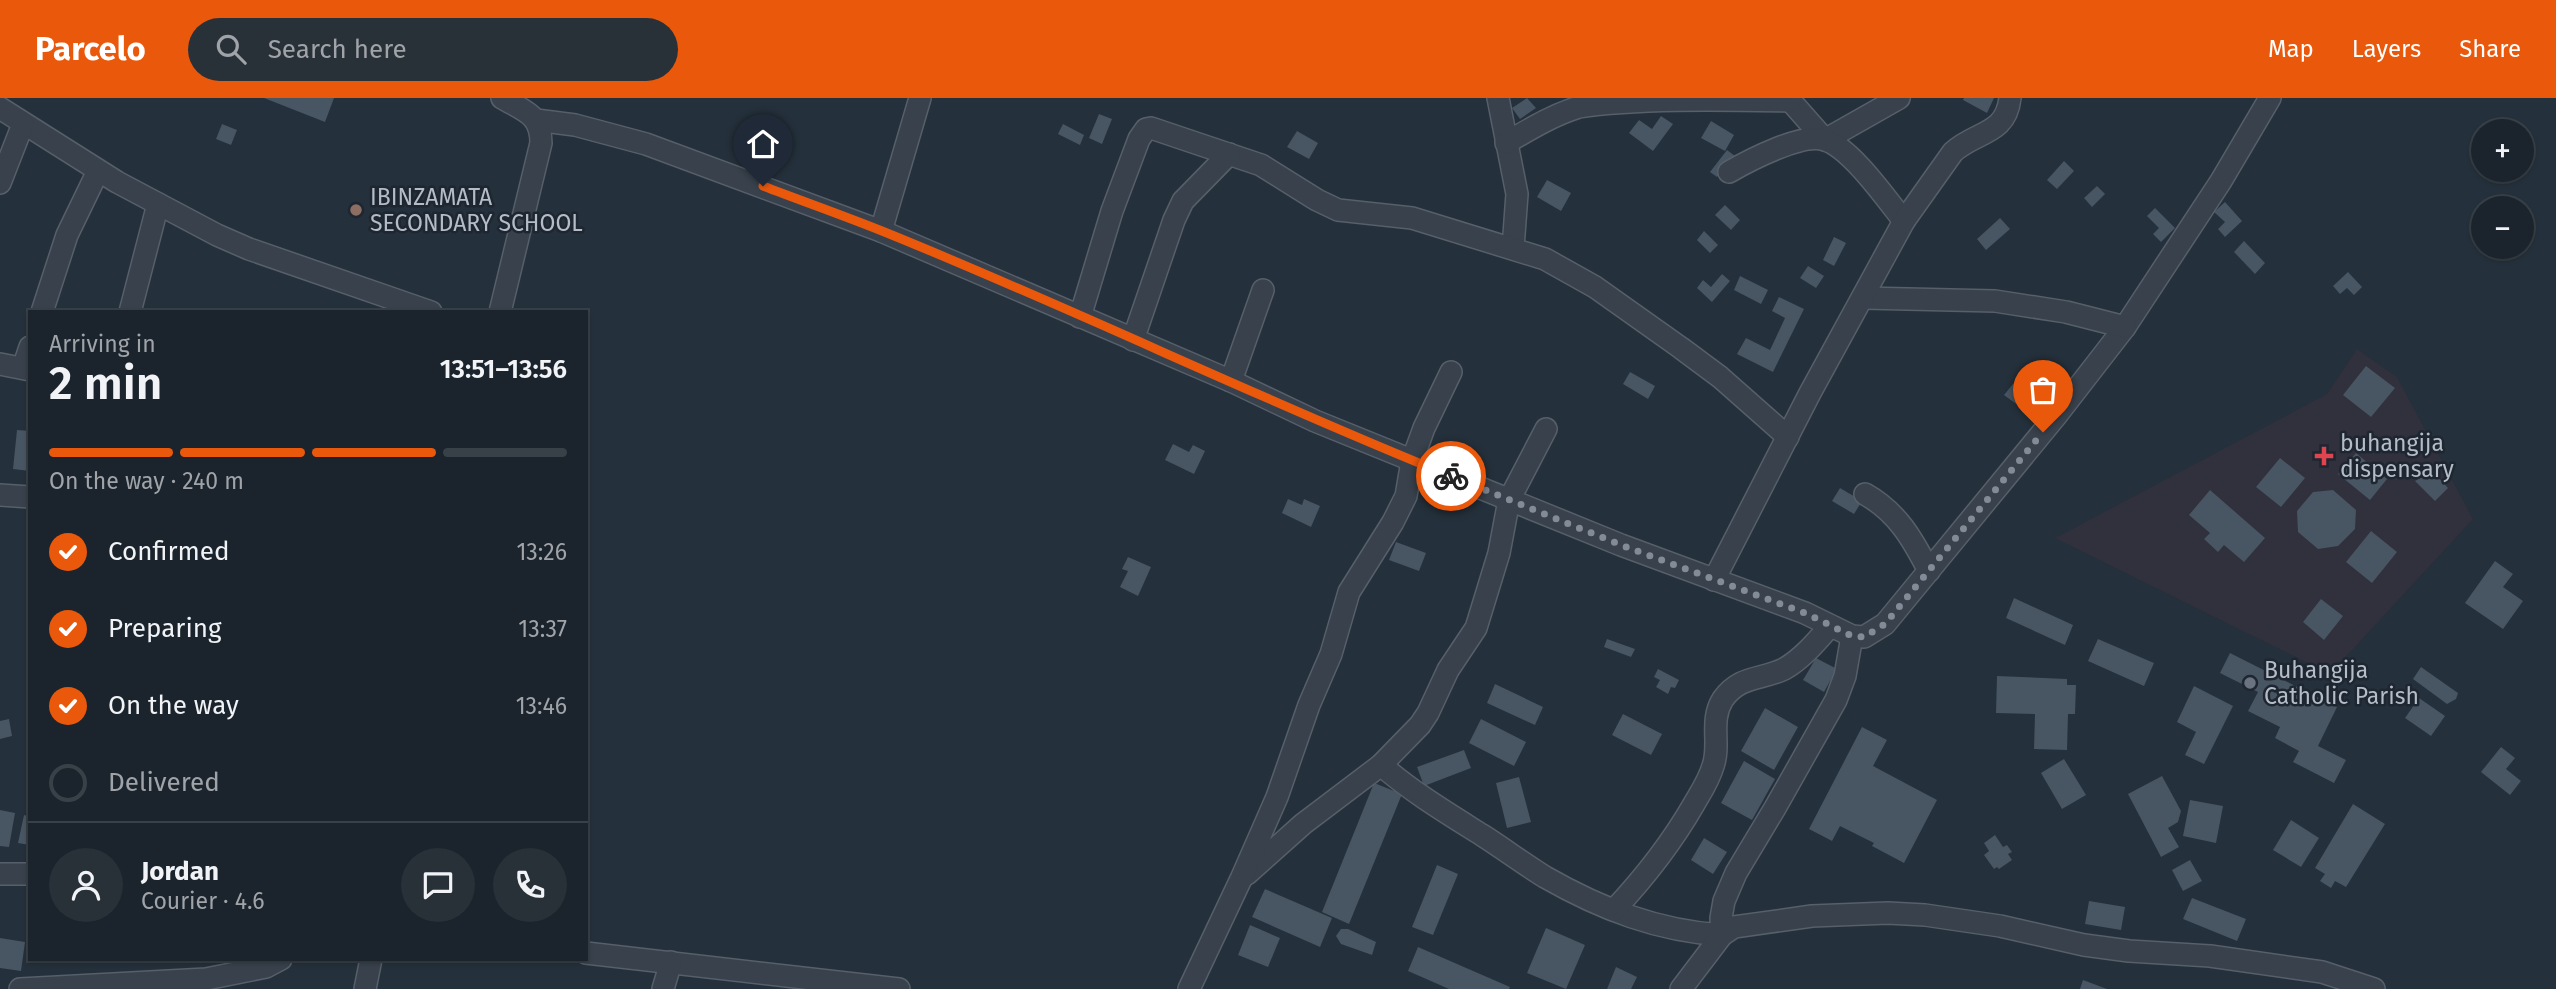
<!DOCTYPE html>
<meta charset="utf-8">
<style>
:root{--surface:#1b242c;--page:#283038;--text:#f1f3f6;--muted:#a0a4a9;--line:#394148;--accent:#ea580c}
body{margin:0;font-family:"Fira Sans",sans-serif;background:var(--page);color:var(--text);height:100vh;display:flex;flex-direction:column;font-size:26px;white-space:nowrap}
*{box-sizing:border-box;margin:0}
p{font-size:23px;color:var(--muted)}
.icon{flex:none;width:38px;height:38px;fill:none;stroke:currentColor;stroke-width:2;stroke-linecap:round;stroke-linejoin:round}
.map{position:relative;flex:1;overflow:hidden}
.side{position:absolute;left:28px;top:212px;width:560px;height:651px;display:flex;flex-direction:column;background:var(--surface);border-radius:0px;box-shadow:0 2px 5px #0004,0 0 0 2px var(--line)}
.side>*{flex:none}
.tools{position:absolute;left:2471px;top:21px;display:grid;gap:14px}
.tools a{display:grid;place-items:center;width:63px;height:63px;border-radius:50%;background:var(--surface);box-shadow:0 2px 5px #0004,0 0 0 2px var(--line);font-size:35px}
.pin{position:absolute;display:grid;place-items:center;width:60px;height:60px;color:#fff;margin:-72px -30px;border-radius:50% 50% 50% 0;rotate:-45deg;box-shadow:0 0 7px #0007}
.pin .icon{rotate:45deg}
.courier{position:absolute;display:grid;place-items:center;width:70px;height:70px;margin:-35px;border:5px solid #ea580c;border-radius:50%;background:#fff;color:#222;box-shadow:0 2px 9px #0007}
.summary em{font-style:normal;font-weight:600}
.summary div{display:flex;flex-direction:column-reverse}
.summary{display:flex;align-items:center;justify-content:space-between;height:119px;padding:0 21px}
h1{font-size:46px;font-weight:600;line-height:52px}
.bar{display:grid;grid-template-columns:repeat(4,1fr);gap:10px 7px;align-content:center;height:84px;padding:0 21px}
.bar i{height:9px;border-radius:5px;background:var(--line)}
.bar .selected{background:var(--accent)}
.bar p{grid-column:span 4}
.line{display:flex;align-items:center;gap:18px;padding:0 21px;border-top:2px solid var(--line)}
.line div{flex:1}
.round{display:grid;place-items:center;flex:none;width:74px;height:74px;border-radius:37px;background:var(--page)}
ol{padding:0 21px;list-style:none}
li{display:flex;align-items:center;gap:21px;height:77px}
li p{margin-inline-start:auto}
li .icon{padding:7px;border-radius:50%;background:var(--accent);color:#fff;stroke-width:4}
li:last-child{color:var(--muted)}
li i{width:38px;height:38px;border:4px solid var(--line);border-radius:50%}
header{display:flex;align-items:center;gap:42px;box-sizing:border-box;height:98px;padding:0 35px;background:var(--accent);color:#fff}
header strong{font-size:33px}
nav{display:flex;gap:38px;margin-inline-start:auto;font-size:24px}
.search{width:490px;height:63px;background:var(--page);display:flex;align-items:center;gap:18px;box-sizing:border-box;padding:0 24px;border-radius:38px;color:var(--muted);font-size:26px}
.map>svg:first-child{display:block}
.medical{fill:#31303d}
.building{fill:#485562}
.lines{fill:none;stroke-linecap:round;stroke-linejoin:round}
.street-casing{stroke:#565f6a;stroke-width:24}
.street{stroke:#38414c;stroke-width:21}
.done{stroke:#828b96;stroke-width:7;stroke-dasharray:0 12.6}
.route{stroke:#ea580c;stroke-width:9}
.education-dot{fill:#8d6e63;stroke:#1d2631;stroke-width:2.5}
.health-dot{fill:#e0444e;stroke:#1d2631;stroke-width:2.5}
.worship-dot{fill:#6b7280;stroke:#1d2631;stroke-width:2.5}
.labels{text-anchor:middle;dominant-baseline:central;stroke-width:5;stroke-linejoin:round;paint-order:stroke}
.poi-label{font-size:23px;fill:#b4bcc7;stroke:#1d2631;text-anchor:start}
</style>
<header>
<strong>Parcelo</strong>
<div class="search"><svg class="icon" aria-label="search" viewBox="0 0 24 24"><circle cx="10" cy="10" r="6"/><path d="M15 15l6 6"/></svg>Search here</div>
<nav><a>Map</a><a>Layers</a><a>Share</a></nav>
</header>
<div class="map">
<svg width="2556" height="891" viewBox="0 0 2556 891">
<rect width="100%" height="100%" fill="#24303b"/>
<!-- medical -->
<polygon class="medical" points="2357,251 2397,279 2473,421 2330,576 2055,440 2327,296"/>
<!-- building -->
<g class="building">
<polygon points="264,0 334,0 325,24"/>
<polygon points="1527,0 1536,10 1520,21 1512,10"/>
<polygon points="1964,0 1994,0 1987,15 1963,2"/>
<polygon points="1099,16 1112,21 1102,46 1089,40"/>
<polygon points="1661,18 1673,26 1653,53 1629,35 1639,22 1652,31"/>
<polygon points="1711,23 1734,37 1725,53 1701,40"/>
<polygon points="222,26 237,32 231,47 216,41"/>
<polygon points="1063,26 1084,37 1080,47 1058,36"/>
<polygon points="1297,33 1318,45 1309,61 1287,49"/>
<polygon points="1727,52 1735,58 1717,79 1710,74"/>
<polygon points="2064,63 2074,73 2057,91 2047,82"/>
<polygon points="1547,82 1571,95 1561,113 1537,99"/>
<polygon points="2097,88 2105,96 2092,109 2084,100"/>
<polygon points="2225,104 2242,123 2225,139 2218,131 2225,124 2214,114"/>
<polygon points="1725,107 1740,122 1731,132 1715,117"/>
<polygon points="2155,110 2175,130 2161,144 2153,136 2159,130 2147,118"/>
<polygon points="2000,120 2010,131 1986,152 1977,141"/>
<polygon points="1704,133 1718,147 1710,155 1697,142"/>
<polygon points="1834,139 1846,145 1834,168 1823,162"/>
<polygon points="2244,143 2265,165 2255,176 2234,154"/>
<polygon points="1808,168 1824,178 1816,190 1800,180"/>
<polygon points="2348,174 2362,189 2354,197 2347,190 2340,196 2333,188"/>
<polygon points="1722,176 1730,183 1712,204 1697,190 1703,182 1711,189"/>
<polygon points="1740,178 1768,192 1761,206 1734,192"/>
<polygon points="1779,199 1804,211 1773,274 1737,256 1746,240 1770,252 1785,220 1772,213"/>
<polygon points="2366,268 2395,290 2371,319 2343,297"/>
<polygon points="1630,274 1655,288 1648,301 1623,286"/>
<polygon points="2013,286 2043,308 2035,320 2004,297"/>
<polygon points="17,332 30,333 30,373 13,371"/>
<polygon points="1173,346 1189,354 1193,347 1205,353 1194,376 1165,362"/>
<polygon points="2356,355 2387,381 2370,402 2338,376"/>
<polygon points="2280,360 2305,380 2281,409 2256,389"/>
<polygon points="2432,373 2448,390 2435,403 2415,383"/>
<polygon points="1840,390 1862,403 1854,416 1832,403"/>
<polygon points="2210,392 2265,440 2244,464 2224,447 2218,454 2204,441 2210,435 2189,417"/>
<polygon points="2333,392 2356,412 2355,431 2338,448 2318,451 2298,434 2297,413 2313,394"/>
<polygon points="1288,401 1302,407 1304,401 1320,408 1311,429 1282,415"/>
<polygon points="2371,433 2397,454 2372,485 2346,464"/>
<polygon points="1396,444 1426,455 1419,473 1389,462"/>
<polygon points="1128,459 1151,469 1138,498 1120,489 1128,473 1122,471"/>
<polygon points="2495,463 2513,476 2503,489 2523,503 2503,531 2465,505"/>
<polygon points="2014,500 2073,527 2065,547 2006,520"/>
<polygon points="2321,501 2343,518 2324,542 2303,524"/>
<polygon points="1607,541 1635,551 1631,559 1604,549"/>
<polygon points="2098,541 2154,565 2144,588 2088,563"/>
<polygon points="2230,555 2337,609 2318,648 2346,662 2334,685 2293,664 2299,653 2275,640 2280,629 2248,613 2258,594 2220,575"/>
<polygon points="1816,560 1837,571 1824,594 1803,582"/>
<polygon points="2421,569 2458,595 2456,601 2447,606 2413,581"/>
<polygon points="1658,571 1679,582 1675,590 1671,589 1668,596 1656,589 1660,582 1654,579"/>
<polygon points="1997,578 2067,581 2067,587 2076,587 2075,616 2068,616 2067,652 2034,651 2035,616 1996,615"/>
<polygon points="1495,586 1543,609 1535,627 1487,605"/>
<polygon points="2194,588 2233,608 2204,666 2185,657 2196,634 2177,624"/>
<polygon points="2419,600 2445,618 2431,638 2405,620"/>
<polygon points="1765,610 1798,629 1774,672 1741,653"/>
<polygon points="1623,616 1662,636 1651,657 1612,637"/>
<polygon points="9,621 12,638 0,641 0,623"/>
<polygon points="1481,621 1526,644 1514,668 1469,645"/>
<polygon points="1862,629 1887,642 1873,668 1937,702 1904,765 1872,748 1874,745 1840,728 1832,743 1809,731"/>
<polygon points="2501,649 2515,660 2506,671 2521,683 2510,697 2481,674"/>
<polygon points="1464,652 1471,670 1424,688 1417,669"/>
<polygon points="2064,661 2086,697 2062,711 2041,675"/>
<polygon points="1744,663 1775,681 1752,722 1721,705"/>
<polygon points="2162,678 2181,713 2178,724 2168,730 2179,749 2161,759 2128,696"/>
<polygon points="1519,679 1531,724 1507,730 1496,685"/>
<polygon points="1374,685 1402,696 1349,826 1322,814"/>
<polygon points="2190,702 2223,708 2216,745 2183,738"/>
<polygon points="2353,706 2385,726 2346,789 2335,783 2331,790 2320,783 2325,776 2315,770"/>
<polygon points="0,712 15,715 9,749 0,748"/>
<polygon points="24,717 30,719 30,747 18,745"/>
<polygon points="2291,722 2319,740 2301,769 2273,752"/>
<polygon points="1995,737 2003,749 2007,747 2012,754 2008,756 2012,762 1999,771 1997,769 1994,771 1984,757 1989,753 1984,745"/>
<polygon points="1704,740 1727,754 1713,776 1691,762"/>
<polygon points="2190,762 2202,783 2183,793 2172,772"/>
<polygon points="1437,767 1458,776 1433,837 1412,829"/>
<polygon points="1265,791 1332,820 1320,849 1252,819"/>
<polygon points="2192,800 2246,821 2237,843 2183,821"/>
<polygon points="2089,803 2125,809 2121,832 2085,826"/>
<polygon points="1250,827 1280,840 1268,869 1238,857"/>
<polygon points="1546,830 1585,847 1566,891 1527,875"/>
<polygon points="1341,831 1348,831 1376,844 1372,857 1341,846 1336,838"/>
<polygon points="0,840 25,844 21,873 0,870"/>
<polygon points="1418,849 1510,889 1509,891 1449,891 1408,873"/>
<polygon points="1616,869 1637,879 1631,891 1607,891"/>
<polygon points="2083,882 2107,891 2080,891"/>
</g>
<g class="lines">
<!-- street casing -->
<g class="street-casing">
<g id="street">
<polyline points="1498,0 1517,96 1513,150"/>
<polyline points="1788,0 1825,42 1899,0"/>
<polyline points="0,10 117,84 217,137 249,151 431,214"/>
<polyline points="536,22 575,27 646,46 881,133 1231,283 1315,323 1621,447 1805,515 1852,538 1864,539 1885,526 2056,318 2125,229 2221,83 2270,0"/>
<path d="M1506 45C1530 31 1553 17 1579 9 1638 0 1728 2 1790 3"/>
<path d="M1729 74C1748 63 1803 34 1825 42 1851 50 1887 102 1904 123"/>
<polyline points="0,85 23,26"/>
<polyline points="881,133 920,0"/>
<polyline points="1864,200 1995,203 2066,214 2125,229"/>
<polyline points="42,214 67,137 98,73"/>
<polyline points="130,214 158,106"/>
<path d="M500 214 541 45C541 16 524 13 502 0"/>
<polyline points="1080,219 1112,113 1139,41 1146,31 1151,30 1261,67 1317,102 1338,112 1412,120 1545,161 1595,189 1681,250 1720,279 1788,339"/>
<polyline points="1133,242 1174,122 1183,103 1229,56"/>
<polyline points="0,266 30,272"/>
<polyline points="23,270 30,249"/>
<polyline points="1231,283 1263,192"/>
<path d="M1865 396C1897 414 1912 440 1929 473"/>
<polyline points="0,397 30,399"/>
<path d="M1714 482 1810 295 1904 123 1953 54C1976 33 2006 37 2010 0"/>
<path d="M1381 667C1412 694 1447 715 1482 737 1504 751 1524 766 1545 779 1601 811 1658 833 1722 837L1721 820 1724 803 1736 775 1775 710 1836 602 1845 578 1852 538"/>
<polyline points="0,776 30,776"/>
<polyline points="1247,776 1303,726 1381,667 1420,627 1428,615 1448,572 1476,530 1499,455 1509,402 1546,331"/>
<path d="M1614 812C1645 779 1671 746 1694 706 1701 694 1709 682 1713 668 1721 646 1709 623 1723 601 1740 577 1762 582 1784 571 1802 561 1817 543 1830 528"/>
<polyline points="586,855 899,891"/>
<polyline points="20,891 206,881 266,869 281,861"/>
<polyline points="365,891 371,861"/>
<polyline points="663,891 671,864"/>
<polyline points="1189,891 1241,781 1277,699 1309,607 1331,556 1349,494 1393,424 1406,398 1412,363 1424,330 1451,274"/>
<polyline points="1681,891 1722,837 1734,829 1812,818 1888,815 1925,817 2000,828 2084,847 2129,853 2210,858 2322,874 2374,891"/>
</g>
</g>
<!-- street -->
<use href="#street" class="street"/>
</g>
<g class="lines">
<!-- done -->
<polyline class="done" points="1451,378 1621,447 1805,515 1852,538 1864,539 1885,526 2043,334"/>
<!-- route -->
<path class="route" d="M763 88C802 103 842 117 882 133 1073 210 1259 301 1451 378"/>
</g>
<!-- markers -->
<circle class="education-dot" cx="356" cy="112" r="7"/>
<path class="health-dot" d="M2320.5 347.5h7v7h7v7h-7v7h-7v-7h-7v-7h7z"/>
<circle class="worship-dot" cx="2250" cy="585" r="7"/>
<g class="labels">
<!-- poi labels -->
<g class="poi-label">
<text x="370" y="99">IBINZAMATA<tspan x="370" dy="26">SECONDARY SCHOOL</tspan></text>
<text x="2340" y="345">buhangija<tspan x="2340" dy="26">dispensary</tspan></text>
<text x="2264" y="572">Buhangija<tspan x="2264" dy="26">Catholic Parish</tspan></text>
</g>
</g>
</svg>
<div class="tools">
<a>+</a>
<a>−</a>
</div>
<div class="pin" style="left:2043px;top:334px;background:#ea580c"><svg class="icon" aria-label="bag" viewBox="0 0 24 24"><path d="M5 8h14l-1 12H6zM9 8a3 3 0 0 1 6 0"/></svg></div>
<div class="pin" style="left:763px;top:88px;background:#1f2937"><svg class="icon" aria-label="home" viewBox="0 0 24 24"><path d="M3 11l9-7 9 7M6 9v11h12V9"/></svg></div>
<div class="courier" style="left:1451px;top:378px"><svg class="icon" aria-label="bike" viewBox="0 0 24 24"><circle cx="6" cy="16" r="4"/><circle cx="18" cy="16" r="4"/><path d="M6 16l4-8h5l3 8M10 8l3 8H6M13 5h3"/></svg></div>
<section class="side">
<div class="summary"><div><h1>2 min</h1><p>Arriving in</p></div><em>13:51–13:56</em></div>
<div class="bar"><i class="selected"></i><i class="selected"></i><i class="selected"></i><i></i><p>On the way · 240 m</p></div>
<ol>
<li><svg class="icon" aria-label="check" viewBox="0 0 24 24"><path d="M5 12l5 5 9-10"/></svg>Confirmed<p>13:26</p></li>
<li><svg class="icon" aria-label="check" viewBox="0 0 24 24"><path d="M5 12l5 5 9-10"/></svg>Preparing<p>13:37</p></li>
<li><svg class="icon" aria-label="check" viewBox="0 0 24 24"><path d="M5 12l5 5 9-10"/></svg>On the way<p>13:46</p></li>
<li><i></i>Delivered</li>
</ol>
<div class="line" style="height:126px"><a class="round"><svg class="icon" aria-label="person" viewBox="0 0 24 24"><circle cx="12" cy="8" r="4"/><path d="M4 21q1-7 8-7t8 7"/></svg></a><div><b>Jordan</b><p>Courier · 4.6</p></div><a class="round"><svg class="icon" aria-label="chat" viewBox="0 0 24 24"><path d="M4 5h16v11H9l-5 4z"/></svg></a><a class="round"><svg class="icon" aria-label="phone" viewBox="0 0 24 24"><path d="M5 4h4l2 5-3 2q2 4 5 5l2-3 5 2v4C11 20 4 13 5 4z"/></svg></a></div>
</section>
</div>
